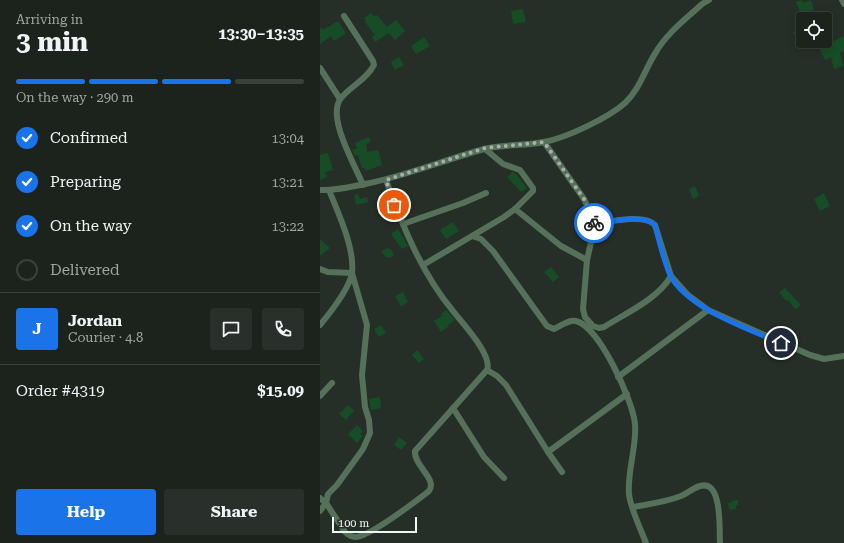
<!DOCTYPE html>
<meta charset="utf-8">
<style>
:root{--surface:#1c231d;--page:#292f2a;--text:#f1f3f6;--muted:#a0a4a4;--line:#3a403b;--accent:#1a73e8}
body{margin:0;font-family:"Roboto Serif",serif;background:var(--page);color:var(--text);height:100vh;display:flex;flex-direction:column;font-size:15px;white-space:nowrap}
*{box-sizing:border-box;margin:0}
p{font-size:13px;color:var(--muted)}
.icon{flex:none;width:22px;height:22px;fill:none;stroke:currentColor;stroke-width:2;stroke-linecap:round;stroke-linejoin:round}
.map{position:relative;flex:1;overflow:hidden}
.side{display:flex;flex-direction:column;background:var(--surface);width:320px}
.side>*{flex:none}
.controls{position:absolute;left:476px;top:12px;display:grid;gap:8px}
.controls a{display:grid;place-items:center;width:36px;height:36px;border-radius:4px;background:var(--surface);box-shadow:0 2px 10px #0003,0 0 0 1px var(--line);font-size:20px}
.scale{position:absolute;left:12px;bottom:10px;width:85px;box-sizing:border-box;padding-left:4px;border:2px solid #f0f6f1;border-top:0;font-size:11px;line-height:14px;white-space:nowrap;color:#f0f6f1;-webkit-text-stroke:3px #262f27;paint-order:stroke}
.pin{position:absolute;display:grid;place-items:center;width:34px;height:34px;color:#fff;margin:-17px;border:2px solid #fff;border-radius:50%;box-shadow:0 1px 4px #0007}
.courier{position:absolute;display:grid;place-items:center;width:40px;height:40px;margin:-20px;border:3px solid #1a73e8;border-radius:50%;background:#fff;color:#222;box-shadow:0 1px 5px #0007}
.summary em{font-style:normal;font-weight:700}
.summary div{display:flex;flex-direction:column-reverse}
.summary{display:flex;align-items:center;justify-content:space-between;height:68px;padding:0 16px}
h1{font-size:26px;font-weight:700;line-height:30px}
.bar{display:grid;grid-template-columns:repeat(4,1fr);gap:6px 4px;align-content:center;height:48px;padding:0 16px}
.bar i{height:5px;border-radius:3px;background:var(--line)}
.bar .selected{background:var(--accent)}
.bar p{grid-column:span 4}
.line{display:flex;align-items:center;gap:10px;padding:0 16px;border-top:1px solid var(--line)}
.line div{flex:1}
.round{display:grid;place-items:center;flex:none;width:42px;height:42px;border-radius:4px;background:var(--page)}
ol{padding:0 16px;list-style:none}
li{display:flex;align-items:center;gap:12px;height:44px}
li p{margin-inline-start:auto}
li .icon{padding:4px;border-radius:50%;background:var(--accent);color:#fff;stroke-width:4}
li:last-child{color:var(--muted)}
li i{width:22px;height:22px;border:2px solid var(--line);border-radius:50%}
.primary-button{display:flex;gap:8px;margin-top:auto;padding:8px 16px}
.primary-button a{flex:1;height:46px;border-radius:4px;background:var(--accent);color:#fff;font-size:16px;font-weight:700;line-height:46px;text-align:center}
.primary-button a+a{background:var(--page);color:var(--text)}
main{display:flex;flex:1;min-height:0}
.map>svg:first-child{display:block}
.building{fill:#164d26}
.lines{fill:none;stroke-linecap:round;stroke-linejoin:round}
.minor{stroke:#55715a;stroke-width:6}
.done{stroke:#a9b0aa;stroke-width:4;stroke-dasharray:0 7.2}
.route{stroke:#1a73e8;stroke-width:5}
</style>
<main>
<section class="side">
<div class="summary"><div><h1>3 min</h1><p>Arriving in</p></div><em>13:30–13:35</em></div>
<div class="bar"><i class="selected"></i><i class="selected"></i><i class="selected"></i><i></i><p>On the way · 290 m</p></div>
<ol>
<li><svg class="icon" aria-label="check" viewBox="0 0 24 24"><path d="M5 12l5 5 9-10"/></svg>Confirmed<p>13:04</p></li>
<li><svg class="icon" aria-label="check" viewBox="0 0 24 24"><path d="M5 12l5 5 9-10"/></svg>Preparing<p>13:21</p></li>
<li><svg class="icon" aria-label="check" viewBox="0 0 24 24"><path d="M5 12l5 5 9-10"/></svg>On the way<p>13:22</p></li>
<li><i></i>Delivered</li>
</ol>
<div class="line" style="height:72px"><b class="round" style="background:var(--accent);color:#fff">J</b><div><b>Jordan</b><p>Courier · 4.8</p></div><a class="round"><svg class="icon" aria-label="chat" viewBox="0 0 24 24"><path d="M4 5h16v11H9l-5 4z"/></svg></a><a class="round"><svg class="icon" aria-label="phone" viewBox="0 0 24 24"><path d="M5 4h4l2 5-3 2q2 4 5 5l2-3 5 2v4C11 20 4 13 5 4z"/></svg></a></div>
<div class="line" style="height:52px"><div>Order #4319</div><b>$15.09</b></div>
<div class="primary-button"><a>Help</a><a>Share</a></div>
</section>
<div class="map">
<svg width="524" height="543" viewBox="0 0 524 543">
<rect width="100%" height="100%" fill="#262f27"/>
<!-- building -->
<g class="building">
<polygon points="481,0 483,3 491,0 494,10 481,14 476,2"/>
<polygon points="203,9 206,22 193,24 191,11"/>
<polygon points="51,13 54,17 57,15 67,27 76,20 85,31 75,40 69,33 55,42 52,37 55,35 45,22 46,21 44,18"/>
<polygon points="18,21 26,33 14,41 11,36 0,44 0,27 3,30"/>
<polygon points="483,24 483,44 473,33"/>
<polygon points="524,36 524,51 520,53 523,66 514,69 511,57 505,60 499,48"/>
<polygon points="104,37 110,46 96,54 91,46"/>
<polygon points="79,57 84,65 75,70 71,62"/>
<polygon points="49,137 51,142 46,144 47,152 58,150 62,165 46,171 45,168 42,168 38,155 35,156 32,150 37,148 35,143"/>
<polygon points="8,153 13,170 5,172 7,177 0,180 0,155"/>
<polygon points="193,172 196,174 207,188 201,192 187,177"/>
<polygon points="375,186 379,196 373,199 369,189"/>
<polygon points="504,193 510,206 500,211 494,199"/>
<polygon points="38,194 40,199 47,197 48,202 36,205 34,195"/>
<polygon points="133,222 139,231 126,239 120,230"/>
<polygon points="78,229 88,246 82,249 71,234"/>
<polygon points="0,239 10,248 0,256"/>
<polygon points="67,248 68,249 70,248 74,255 70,258 68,257 67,258 61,252"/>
<polygon points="231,267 239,277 233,282 224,272"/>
<polygon points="465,288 481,305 476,309 475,309 468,300 466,301 459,292"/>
<polygon points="83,292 88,302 81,306 75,296"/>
<polygon points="126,310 135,320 128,325 129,326 121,332 114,321 122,316 121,314"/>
<polygon points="61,325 66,333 59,337 54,329"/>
<polygon points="97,350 104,359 99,363 92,355"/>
<polygon points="60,397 61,408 51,410 49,399"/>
<polygon points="28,405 34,411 26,420 19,414"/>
<polygon points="37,425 43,431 40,434 43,436 37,443 28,434"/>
<polygon points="79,437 87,443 81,450 74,445"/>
<polygon points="418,500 418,505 416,505 416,509 409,510 408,503 412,503 411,501"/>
</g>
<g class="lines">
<!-- minor -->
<g class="minor">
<polyline points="522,0 524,4"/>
<path d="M24 16 53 61 54 65C47 79 31 86 21 98 6 117 35 165 43 185"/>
<polyline points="0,68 20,99"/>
<path d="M224 142 264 199 272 216 274 229 267 260 263 309 265 317 273 326 279 328 284 327C306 313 338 299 351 276"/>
<path d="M0 190C15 191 30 187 45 184 86 176 124 160 164 149 183 144 204 146 224 142 246 138 288 118 305 103 320 89 325 69 336 52 347 33 366 19 382 4L389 0"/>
<polyline points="195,209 241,246 267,260"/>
<polyline points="83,224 143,203 166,193"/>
<path d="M274 224C287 222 325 213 335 225L351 276 368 295 388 310 490 355 504 359 524 356"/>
<path d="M152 236 161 239 173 251 227 326 234 329C241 326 249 319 256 321 279 326 313 401 315 424 317 447 307 471 309 494 310 507 321 530 326 543"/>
<polyline points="103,265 184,217 195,209 213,191 213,188 200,170 183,164 165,149"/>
<polyline points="0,269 8,272 32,273 47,325 42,375 45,407 49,420 50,433 43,449 17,485 8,494 6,503 0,511"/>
<path d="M0 325C10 313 29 289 32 273 35 248 18 213 9 190"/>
<polyline points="167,370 177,376 186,385 228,452 242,472"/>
<polyline points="298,377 388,310"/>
<polyline points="0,396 12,383"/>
<polyline points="133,408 164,457 184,478"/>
<polyline points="228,452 307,394"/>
<path d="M0 498 6 503 25 532C28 535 31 537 36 537 51 536 96 501 109 491 118 479 93 465 95 451L167 370C173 355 142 323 133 311 102 274 82 225 66 180"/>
<path d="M313 507C329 504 346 502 361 496 368 493 373 488 380 486 403 479 399 531 400 543"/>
</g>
</g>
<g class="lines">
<!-- done -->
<polyline class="done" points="74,205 66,180 165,148 224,142 264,199 274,223"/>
<!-- route -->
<path class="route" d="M274 223V224C287 222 325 213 335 225 339 241 343 259 350 275 367 308 428 329 461 343"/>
</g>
</svg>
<div class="controls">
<a><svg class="icon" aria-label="locate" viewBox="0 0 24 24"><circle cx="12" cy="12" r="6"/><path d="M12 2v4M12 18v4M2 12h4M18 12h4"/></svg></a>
</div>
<div class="scale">100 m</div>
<div class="pin" style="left:74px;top:205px;background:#ea580c"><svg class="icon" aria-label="bag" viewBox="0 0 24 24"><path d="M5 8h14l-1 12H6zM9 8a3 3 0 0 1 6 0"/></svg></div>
<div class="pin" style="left:461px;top:343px;background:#1f2937"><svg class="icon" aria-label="home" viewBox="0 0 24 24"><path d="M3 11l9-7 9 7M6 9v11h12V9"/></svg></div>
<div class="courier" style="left:274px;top:223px"><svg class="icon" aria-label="bike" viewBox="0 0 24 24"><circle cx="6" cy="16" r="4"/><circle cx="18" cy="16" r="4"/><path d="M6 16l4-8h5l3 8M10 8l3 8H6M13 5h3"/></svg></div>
</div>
</main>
